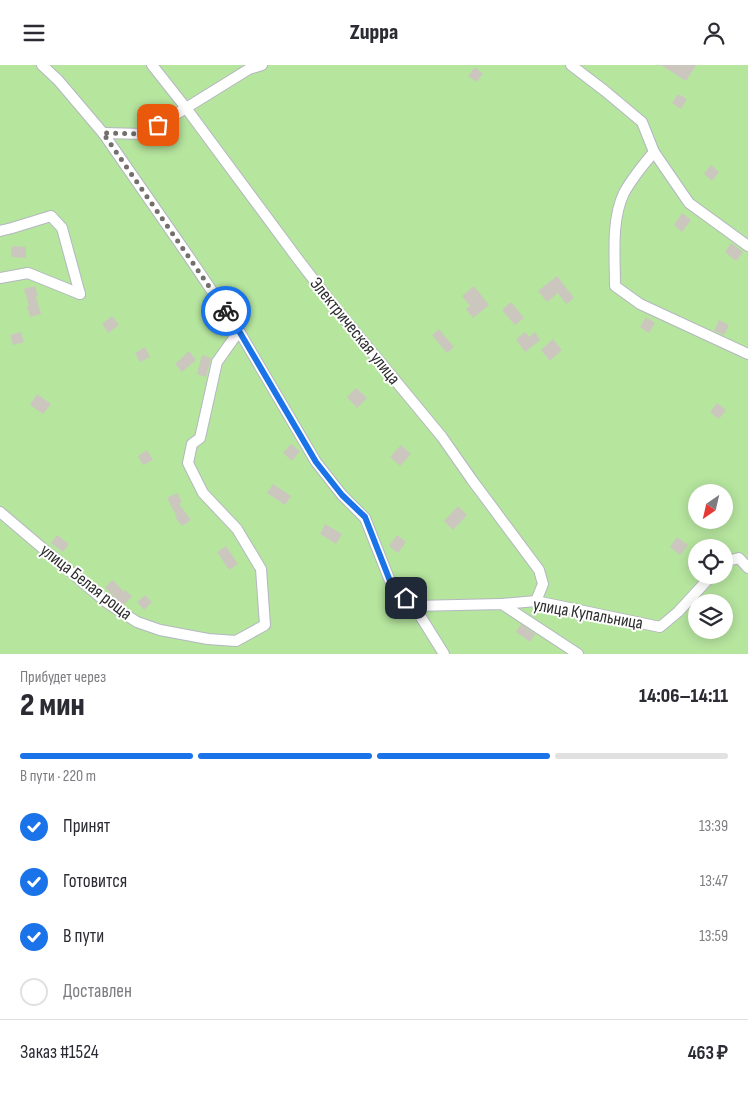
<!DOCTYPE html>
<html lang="ru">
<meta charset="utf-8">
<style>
:root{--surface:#fff;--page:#f7f7f7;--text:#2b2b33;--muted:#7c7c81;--line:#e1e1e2;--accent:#1a73e8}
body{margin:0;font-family:"Sofia Sans Condensed",sans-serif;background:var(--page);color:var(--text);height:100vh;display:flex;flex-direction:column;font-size:19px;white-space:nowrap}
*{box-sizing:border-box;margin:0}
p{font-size:16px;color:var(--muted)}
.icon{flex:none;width:28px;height:28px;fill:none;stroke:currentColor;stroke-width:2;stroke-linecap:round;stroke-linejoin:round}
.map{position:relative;height:589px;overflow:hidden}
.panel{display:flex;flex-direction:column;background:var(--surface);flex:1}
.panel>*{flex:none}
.needle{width:32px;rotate:214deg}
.buttons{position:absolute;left:688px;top:419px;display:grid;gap:10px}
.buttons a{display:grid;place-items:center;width:45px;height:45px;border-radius:50%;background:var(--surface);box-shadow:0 2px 12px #0003;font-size:25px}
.pin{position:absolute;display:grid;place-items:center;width:42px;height:42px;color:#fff;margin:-21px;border-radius:10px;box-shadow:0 2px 8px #0006}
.courier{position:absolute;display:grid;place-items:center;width:50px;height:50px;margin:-25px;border:4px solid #1a73e8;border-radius:50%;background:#fff;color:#222;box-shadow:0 1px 6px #0007}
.overview em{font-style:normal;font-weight:800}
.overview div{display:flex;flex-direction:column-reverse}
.overview{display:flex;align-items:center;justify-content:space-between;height:85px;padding:0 20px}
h1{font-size:32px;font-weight:800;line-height:38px}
.bar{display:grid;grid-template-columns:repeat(4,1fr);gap:8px 5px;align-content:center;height:60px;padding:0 20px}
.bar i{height:6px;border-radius:4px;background:var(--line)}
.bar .active{background:var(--accent)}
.bar p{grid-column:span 4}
.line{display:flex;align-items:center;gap:12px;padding:0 20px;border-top:1px solid var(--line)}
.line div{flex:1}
ol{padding:0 20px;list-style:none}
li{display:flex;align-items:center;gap:15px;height:55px}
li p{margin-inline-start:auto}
li .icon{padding:5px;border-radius:50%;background:var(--accent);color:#fff;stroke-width:4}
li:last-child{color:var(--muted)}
li i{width:28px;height:28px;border:2px solid var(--line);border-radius:50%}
header{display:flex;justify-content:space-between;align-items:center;height:65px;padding:0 20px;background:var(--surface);font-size:22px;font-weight:800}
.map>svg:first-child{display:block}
.green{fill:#b6e59e;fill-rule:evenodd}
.building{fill:#cbc7bf}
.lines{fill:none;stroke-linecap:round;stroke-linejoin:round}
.minor-casing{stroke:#b4b7c1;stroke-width:12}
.minor{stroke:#fff;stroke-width:10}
.done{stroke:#726f6d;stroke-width:5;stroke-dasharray:0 9}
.route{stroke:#1a73e8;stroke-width:6}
.labels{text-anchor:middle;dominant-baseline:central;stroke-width:4;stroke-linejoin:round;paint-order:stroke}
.street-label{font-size:18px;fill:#2e2e2e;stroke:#fff}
</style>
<header><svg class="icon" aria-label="menu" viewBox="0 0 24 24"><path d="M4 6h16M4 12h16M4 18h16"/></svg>Zuppa<svg class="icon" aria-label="person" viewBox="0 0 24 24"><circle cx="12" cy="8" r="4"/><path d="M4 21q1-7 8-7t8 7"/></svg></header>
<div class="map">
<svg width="748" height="589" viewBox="0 0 748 589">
<rect width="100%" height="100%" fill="#efe9e1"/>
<!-- green -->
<path class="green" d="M0 0H748V589H0ZM696 428H724V455H696ZM696 482H724V510H696ZM696 538H724V565H696Z"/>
<!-- building -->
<g class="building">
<polygon points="661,0 696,0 686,16"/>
<polygon points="475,2 483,9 476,17 468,11"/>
<polygon points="678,29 687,34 681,44 672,38"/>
<polygon points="711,100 719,107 712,116 704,109"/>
<polygon points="682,148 691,155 682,167 674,160"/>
<polygon points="731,178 743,187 736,196 725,187"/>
<polygon points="12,181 26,182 26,193 11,192"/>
<polygon points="557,211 574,233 566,239 558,228 547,237 538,226"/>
<polygon points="35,221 38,231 36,232 41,249 30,252 27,241 29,241 24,224"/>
<polygon points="474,221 489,240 473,253 466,244 470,241 462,231"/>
<polygon points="511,237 524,253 515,260 502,245"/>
<polygon points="112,251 119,260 108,268 102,259"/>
<polygon points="646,252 655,258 649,268 640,262"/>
<polygon points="719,255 729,260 724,270 714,266"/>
<polygon points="439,264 454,282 447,288 432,270"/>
<polygon points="21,267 24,277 13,280 10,270"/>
<polygon points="525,267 529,272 535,267 540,275 525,287 516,274"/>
<polygon points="553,274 562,285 550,296 541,285"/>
<polygon points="145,282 150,292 140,297 135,288"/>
<polygon points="189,286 196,295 182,307 175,299"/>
<polygon points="202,290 211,293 206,312 197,309"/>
<polygon points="356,323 367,333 357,343 347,332"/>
<polygon points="37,329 51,339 43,349 30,340"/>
<polygon points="717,338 726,345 719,354 710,347"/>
<polygon points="291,379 300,386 292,396 283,388"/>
<polygon points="401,380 411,389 400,401 390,392"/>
<polygon points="147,385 153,395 143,400 138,391"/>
<polygon points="273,419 291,431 285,440 267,428"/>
<polygon points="177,428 182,437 179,439 191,455 182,461 175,452 177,452 167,433"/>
<polygon points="458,441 467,450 453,465 444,456"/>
<polygon points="325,459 342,469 336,479 320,469"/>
<polygon points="57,470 69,479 63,487 51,478"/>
<polygon points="397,470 406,477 398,488 389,481"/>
<polygon points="677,472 688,480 680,490 670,482"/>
<polygon points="226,481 238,499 229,505 217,487"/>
<polygon points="696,489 696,509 687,502"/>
<polygon points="113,515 124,527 125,525 132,531 124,540 116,535 105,522"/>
<polygon points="145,530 152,537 144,545 137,537"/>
<polygon points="521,559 535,569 530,577 516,567"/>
</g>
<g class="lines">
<!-- minor casing -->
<g class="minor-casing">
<g id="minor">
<polyline points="42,0 58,15 103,68 187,189 239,266 316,397 342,430 365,453 390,516 414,541 444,589"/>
<polyline points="152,0 186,43 297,193 333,240 442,372 472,415 539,505 543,519 536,536"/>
<polyline points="571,0 605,26 642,57 654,87 689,138 748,181"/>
<polyline points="103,68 144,69 249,4 262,0"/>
<path d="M654 87C643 100 632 113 624 128 611 155 615 191 615 221L640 239 748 289"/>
<polyline points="0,166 12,163 51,151 62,163 80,229"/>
<polyline points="0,213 28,208 80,229"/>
<polyline points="0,447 106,537 137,557 160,565 208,574 236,576 265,560 261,504 237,464 203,428 188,398 192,379 200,373 217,297 239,266"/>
<polyline points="724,497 739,493 748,503"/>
<polyline points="502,539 536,536 660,562 678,547 712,510"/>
<polyline points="414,541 502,539 578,589"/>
</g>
</g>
<!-- minor -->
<use href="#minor" class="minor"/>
</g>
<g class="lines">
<!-- done -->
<polyline class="done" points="158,60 144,69 103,68 226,246"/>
<!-- route -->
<polyline class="route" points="226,246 239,266 316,397 342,430 365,452 390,516 406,533"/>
</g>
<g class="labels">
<!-- street labels -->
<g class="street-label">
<text transform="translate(355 266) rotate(51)">Электрическая улица</text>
<text transform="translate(86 517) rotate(38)">улица Белая роща</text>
<text transform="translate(588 549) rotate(10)">улица Купальница</text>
</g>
</g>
</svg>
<div class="buttons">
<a><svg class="needle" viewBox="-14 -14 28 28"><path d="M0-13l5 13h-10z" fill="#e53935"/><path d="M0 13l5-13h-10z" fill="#7c7c81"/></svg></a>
<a><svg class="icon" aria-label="locate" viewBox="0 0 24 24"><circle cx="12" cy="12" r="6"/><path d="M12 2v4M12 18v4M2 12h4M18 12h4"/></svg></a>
<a><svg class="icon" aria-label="layers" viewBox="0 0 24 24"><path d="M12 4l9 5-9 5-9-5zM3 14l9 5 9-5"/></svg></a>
</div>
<div class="pin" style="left:158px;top:60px;background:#ea580c"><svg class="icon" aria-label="bag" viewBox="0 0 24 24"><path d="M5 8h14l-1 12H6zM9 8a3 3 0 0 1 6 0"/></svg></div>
<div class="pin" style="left:406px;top:533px;background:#1f2937"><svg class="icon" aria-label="home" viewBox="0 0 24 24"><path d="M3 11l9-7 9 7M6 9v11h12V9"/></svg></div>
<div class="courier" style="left:226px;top:246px"><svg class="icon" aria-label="bike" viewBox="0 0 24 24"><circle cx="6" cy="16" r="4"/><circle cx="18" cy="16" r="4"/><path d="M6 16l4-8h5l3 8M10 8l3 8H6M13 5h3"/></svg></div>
</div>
<section class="panel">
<div class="overview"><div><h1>2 мин</h1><p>Прибудет через</p></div><em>14:06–14:11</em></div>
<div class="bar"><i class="active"></i><i class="active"></i><i class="active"></i><i></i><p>В пути · 220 m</p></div>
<ol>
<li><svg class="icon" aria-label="check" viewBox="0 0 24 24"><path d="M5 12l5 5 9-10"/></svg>Принят<p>13:39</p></li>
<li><svg class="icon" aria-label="check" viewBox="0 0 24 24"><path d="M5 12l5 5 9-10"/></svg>Готовится<p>13:47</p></li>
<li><svg class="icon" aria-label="check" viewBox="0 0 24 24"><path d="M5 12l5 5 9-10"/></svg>В пути<p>13:59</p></li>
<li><i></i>Доставлен</li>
</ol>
<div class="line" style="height:65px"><div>Заказ #1524</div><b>463 ₽</b></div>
</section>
